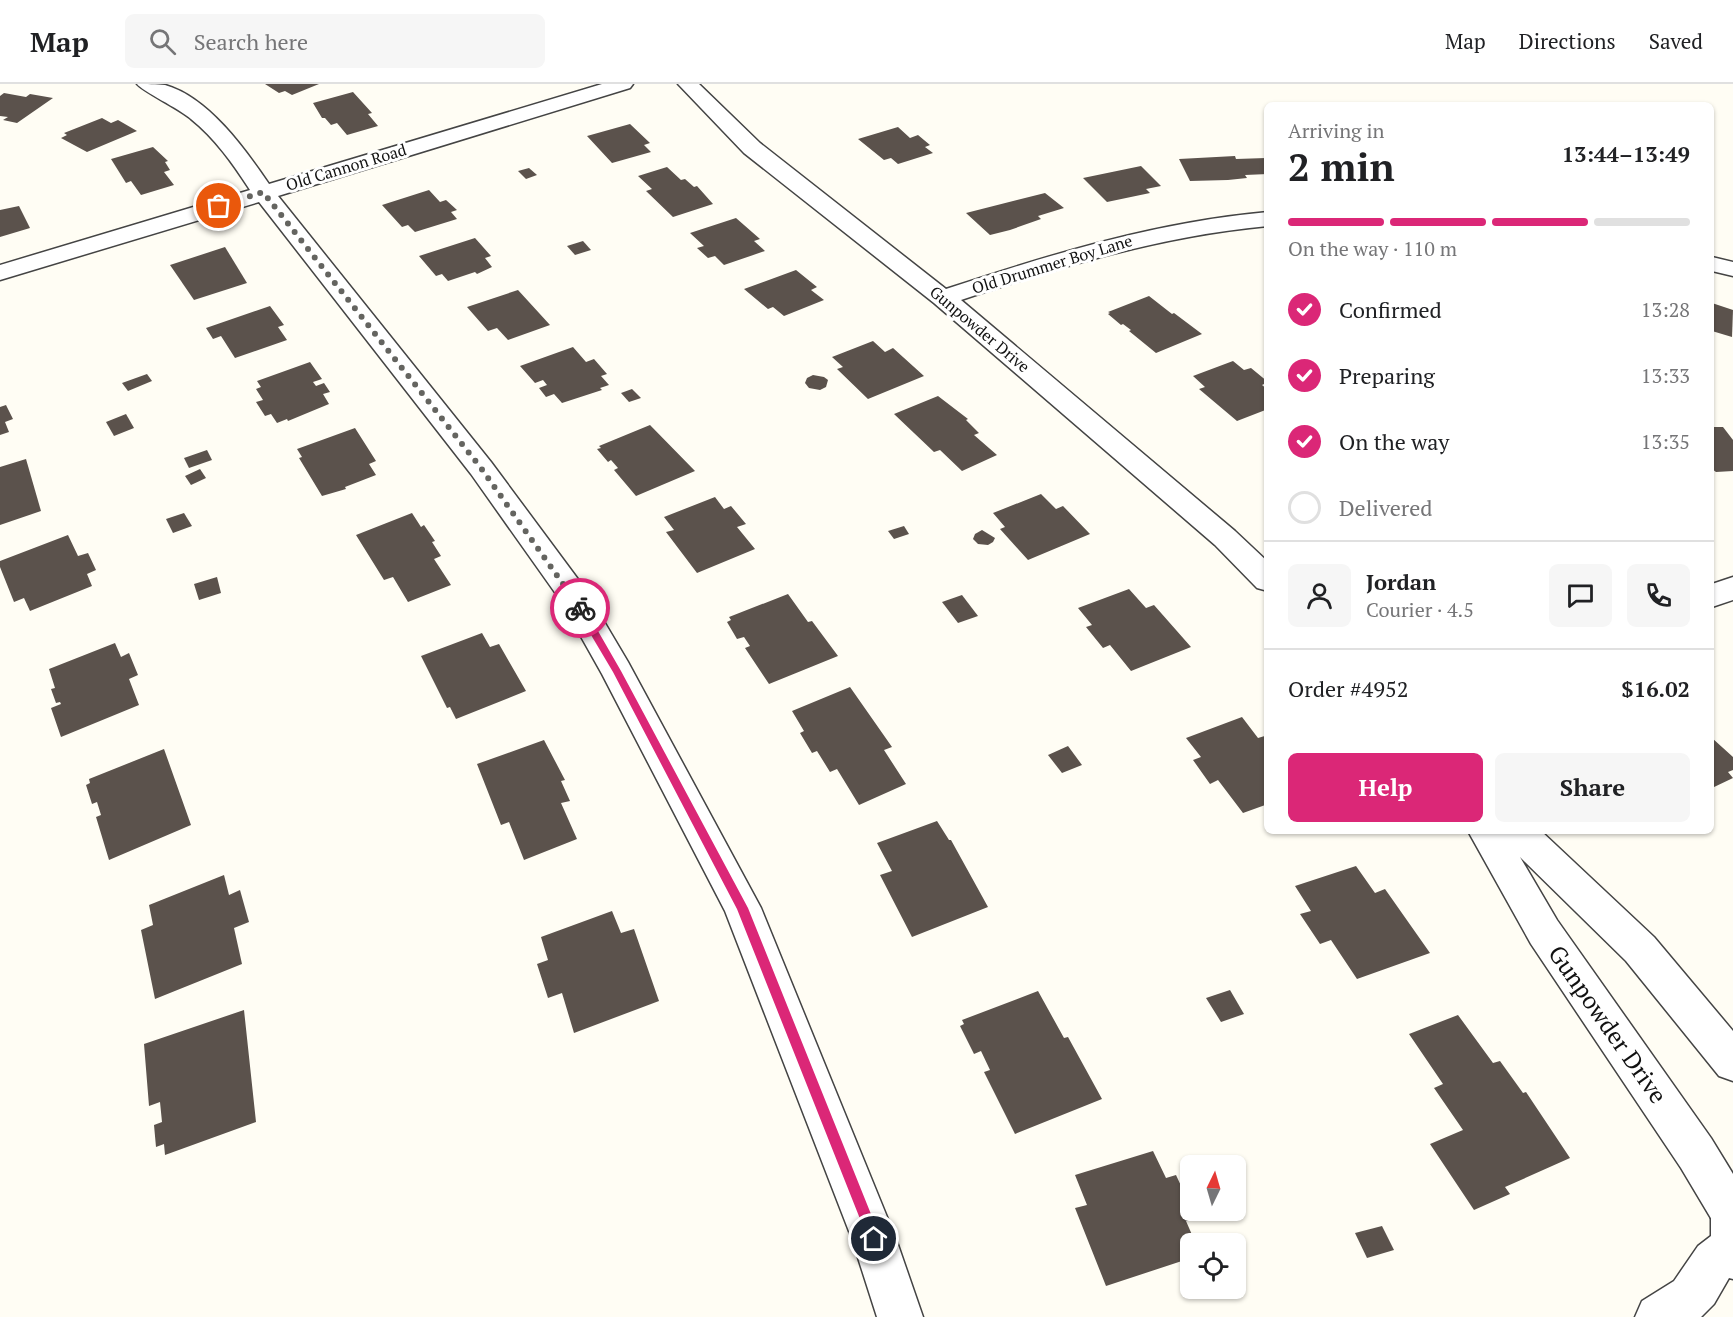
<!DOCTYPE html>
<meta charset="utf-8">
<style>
:root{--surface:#fff;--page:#f6f6f6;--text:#202124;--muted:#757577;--line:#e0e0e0;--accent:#db2777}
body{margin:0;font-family:"PT Serif",serif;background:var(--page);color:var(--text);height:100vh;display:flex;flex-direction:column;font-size:22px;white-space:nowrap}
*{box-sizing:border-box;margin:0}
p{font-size:20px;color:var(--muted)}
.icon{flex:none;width:33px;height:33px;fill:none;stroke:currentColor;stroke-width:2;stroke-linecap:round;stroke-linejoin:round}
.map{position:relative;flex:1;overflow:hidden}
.side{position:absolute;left:1264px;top:18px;width:450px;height:732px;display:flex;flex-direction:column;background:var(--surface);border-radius:9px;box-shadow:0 2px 4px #0004}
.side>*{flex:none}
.needle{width:39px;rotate:5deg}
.buttons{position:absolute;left:1180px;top:1071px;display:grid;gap:12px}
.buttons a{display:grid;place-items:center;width:66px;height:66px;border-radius:9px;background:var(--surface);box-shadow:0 2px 4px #0004;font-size:30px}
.pin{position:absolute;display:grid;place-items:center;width:51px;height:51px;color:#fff;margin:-26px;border:3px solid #fff;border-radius:50%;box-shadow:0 2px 6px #0007}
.courier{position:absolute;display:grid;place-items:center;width:60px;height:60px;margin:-30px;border:4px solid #db2777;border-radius:50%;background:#fff;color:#222;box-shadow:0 2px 8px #0007}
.summary em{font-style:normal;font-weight:700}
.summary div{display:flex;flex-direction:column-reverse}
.summary{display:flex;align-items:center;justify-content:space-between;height:102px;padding:0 24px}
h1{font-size:39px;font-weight:700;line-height:45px}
.bar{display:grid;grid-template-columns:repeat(4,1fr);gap:9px 6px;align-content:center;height:72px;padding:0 24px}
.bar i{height:8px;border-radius:4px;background:var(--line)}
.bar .selected{background:var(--accent)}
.bar p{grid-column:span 4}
.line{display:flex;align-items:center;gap:15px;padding:0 24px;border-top:2px solid var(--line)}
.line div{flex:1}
.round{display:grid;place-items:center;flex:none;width:63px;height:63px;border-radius:9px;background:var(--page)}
ol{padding:0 24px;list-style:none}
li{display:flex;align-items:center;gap:18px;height:66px}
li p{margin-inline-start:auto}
li .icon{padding:6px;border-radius:50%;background:var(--accent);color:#fff;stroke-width:4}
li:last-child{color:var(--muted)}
li i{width:33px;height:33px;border:3px solid var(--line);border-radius:50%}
.button{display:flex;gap:12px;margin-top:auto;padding:12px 24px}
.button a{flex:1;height:69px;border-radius:9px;background:var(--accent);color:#fff;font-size:24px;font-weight:700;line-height:69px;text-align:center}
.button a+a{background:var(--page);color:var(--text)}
header{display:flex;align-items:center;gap:36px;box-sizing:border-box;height:84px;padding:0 30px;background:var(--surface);border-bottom:2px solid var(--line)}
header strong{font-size:28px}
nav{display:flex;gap:33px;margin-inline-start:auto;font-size:21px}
.search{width:420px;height:54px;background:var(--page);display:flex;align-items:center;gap:15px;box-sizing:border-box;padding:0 21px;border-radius:9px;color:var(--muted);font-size:22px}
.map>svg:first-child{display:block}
.building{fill:#5b524c}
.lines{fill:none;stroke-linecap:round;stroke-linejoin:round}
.minor-casing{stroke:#444;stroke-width:3}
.tertiary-casing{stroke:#444;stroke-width:3}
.minor{fill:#fff;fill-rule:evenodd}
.tertiary{fill:#fff;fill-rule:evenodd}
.route{fill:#db2777}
.done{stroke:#646460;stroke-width:6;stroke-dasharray:0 10.8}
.labels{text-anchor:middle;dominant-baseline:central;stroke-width:6;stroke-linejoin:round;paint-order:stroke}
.far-street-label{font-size:16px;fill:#111;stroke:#fff}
.near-street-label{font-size:24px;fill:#111;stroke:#fff}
</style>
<header>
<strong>Map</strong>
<div class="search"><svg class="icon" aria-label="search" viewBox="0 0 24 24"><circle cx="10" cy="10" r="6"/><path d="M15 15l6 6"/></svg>Search here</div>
<nav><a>Map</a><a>Directions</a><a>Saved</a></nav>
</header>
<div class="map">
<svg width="1733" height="1233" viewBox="0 0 1733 1233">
<rect width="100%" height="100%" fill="#fffdf4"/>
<!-- building -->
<g class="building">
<polygon points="265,0 319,0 292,11 285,7 279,9"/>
<polygon points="353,8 372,29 368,30 378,42 347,51 337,39 331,41 325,34 322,34 313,19"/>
<polygon points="4,9 26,13 30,10 53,14 17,39 3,36 8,33 0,32 0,12"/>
<polygon points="102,34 111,39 118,36 137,47 87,68 61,54 67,51 64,49"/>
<polygon points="630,40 650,59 644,61 651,68 612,79 587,52"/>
<polygon points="898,43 910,54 918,51 930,61 925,63 933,69 898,80 891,74 884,76 858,55"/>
<polygon points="153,63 168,77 165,78 170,86 164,88 174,101 141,111 131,97 126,99 111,75"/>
<polygon points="1235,72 1236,75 1266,74 1268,90 1245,91 1247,94 1228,96 1190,97 1179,75"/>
<polygon points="1141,82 1161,102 1146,105 1150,109 1107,118 1083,94"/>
<polygon points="667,83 681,96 685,95 694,103 697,102 713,120 673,133 646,107 652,105 638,92"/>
<polygon points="529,84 537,91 526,95 518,87"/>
<polygon points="429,106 440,118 446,116 457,126 451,128 457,135 415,148 408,141 402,143 382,121"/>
<polygon points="1045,109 1064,124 1038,132 1041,135 1010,146 990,151 966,129"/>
<polygon points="19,122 30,144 0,153 0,126"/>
<polygon points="736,134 760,155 754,157 765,167 724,181 715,172 708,174 697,164 704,162 690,149"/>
<polygon points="475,154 491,172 485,174 492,183 477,190 475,188 448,197 442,190 436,192 419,172"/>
<polygon points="583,157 591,166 575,171 567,162"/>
<polygon points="225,163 247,199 194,216 170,181"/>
<polygon points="796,186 817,203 811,206 824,216 784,232 773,223 768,225 744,205"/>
<polygon points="518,206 550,241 508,256 497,244 488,247 467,223"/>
<polygon points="1149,212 1172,230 1174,229 1202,250 1156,269 1129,247 1131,246 1123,240 1121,241 1108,230 1110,229 1108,228"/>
<polygon points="1712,219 1733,226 1732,253 1712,247"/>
<polygon points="270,222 284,241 278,243 287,256 235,274 221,252 213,255 206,244"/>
<polygon points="873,257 885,268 893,264 924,292 868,315 837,285 843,283 832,273"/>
<polygon points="573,263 586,278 594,275 607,290 601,292 609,301 600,304 602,306 562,319 554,310 546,313 539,304 547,301 543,296 535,299 520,282"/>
<polygon points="1233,277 1244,286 1251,284 1268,298 1262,301 1268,306 1268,325 1237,337 1199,305 1205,303 1193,292"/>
<polygon points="310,278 322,295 313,298 316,302 324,299 330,308 323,310 329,320 288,337 287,335 277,339 271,330 265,332 256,318 263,316 256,305 261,303 257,297"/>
<polygon points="147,290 152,297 128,307 122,299"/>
<polygon points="813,291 824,293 828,296 826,303 820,306 809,304 805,299 807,294"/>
<polygon points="632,305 641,314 629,318 621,309"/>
<polygon points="938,312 968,335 966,336 979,349 974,351 997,371 962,387 940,366 934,368 894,330"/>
<polygon points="6,321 13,335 5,338 9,348 0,351 0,323"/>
<polygon points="126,330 134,344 114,352 106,338"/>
<polygon points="650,341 695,387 636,412 614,386 618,384 611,376 608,378 597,365 601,364 599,362"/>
<polygon points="1712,343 1723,343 1733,356 1733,387 1716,388 1712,385"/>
<polygon points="355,344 376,377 369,380 376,391 345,403 346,405 322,412 299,374 302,373 297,365"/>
<polygon points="207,366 212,376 189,384 184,374"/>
<polygon points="26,375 41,427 0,441 0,383"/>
<polygon points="200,385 206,394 191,401 185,392"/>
<polygon points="1041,410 1056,425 1063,422 1090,450 1028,476 1000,445 1005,443 993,429"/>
<polygon points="715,413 724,425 731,422 746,440 737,443 755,465 697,489 666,448 674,446 664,433"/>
<polygon points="184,429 192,442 173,449 166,435"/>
<polygon points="412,429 421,443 424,441 435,457 432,458 441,472 434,475 451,501 408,518 393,493 384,496 356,451"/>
<polygon points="904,442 909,450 894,455 888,447"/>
<polygon points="982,446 995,454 993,458 988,461 978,460 973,455 975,450"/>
<polygon points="68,451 78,472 88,469 96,486 87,490 92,502 30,527 24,514 14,518 0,483 0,477"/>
<polygon points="217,493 221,509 199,516 194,500"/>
<polygon points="1129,505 1146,524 1154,521 1191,563 1131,587 1110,561 1103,564 1086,543 1092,541 1078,524"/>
<polygon points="788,510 808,538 812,537 838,572 769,600 745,564 750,562 744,553 737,555 727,538 731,536 729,533"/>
<polygon points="962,511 978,532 958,539 942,518"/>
<polygon points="482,549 490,563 499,560 526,607 456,635 450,623 447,624 421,572"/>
<polygon points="115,559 121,573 129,569 138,591 129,595 139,621 61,653 51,624 61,620 60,618 56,619 51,605 55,604 49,585"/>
<polygon points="850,603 892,663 884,666 906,700 859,721 837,685 830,688 817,667 812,669 800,649 804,647 792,627"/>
<polygon points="1242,633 1258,654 1268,651 1268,720 1243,729 1218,696 1210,700 1193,676 1201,673 1186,654"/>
<polygon points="1712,654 1733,673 1733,686 1728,688 1733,694 1712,704"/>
<polygon points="544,656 565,696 561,697 570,717 561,719 577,755 524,776 509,738 501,741 477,680"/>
<polygon points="1068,662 1082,681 1062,689 1048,671"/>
<polygon points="164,665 191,741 109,776 96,733 101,731 97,718 92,720 86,701 90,699 89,695"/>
<polygon points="937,737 949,756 951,756 988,823 912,853 880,791 892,787 877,759"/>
<polygon points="1356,782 1375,809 1385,805 1430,869 1357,895 1331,856 1320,860 1300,830 1311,827 1295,802"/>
<polygon points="224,791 229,811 240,806 249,838 234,844 242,880 155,915 141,846 153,841 149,821"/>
<polygon points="612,827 621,849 634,845 659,917 574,949 562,909 548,914 537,880 548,876 541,853"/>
<polygon points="1230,906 1244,930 1221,938 1206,914"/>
<polygon points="1038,907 1064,954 1068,953 1102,1015 1015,1050 984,988 990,986 981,967 974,970 960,942 964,940 962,936"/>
<polygon points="244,926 256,1038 165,1071 164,1060 156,1063 154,1041 162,1038 160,1018 149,1022 144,960"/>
<polygon points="1458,931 1493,979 1500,977 1523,1009 1526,1008 1570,1074 1505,1103 1510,1110 1474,1126 1430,1060 1463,1046 1434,1004 1443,1000 1409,950"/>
<polygon points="1153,1067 1166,1094 1176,1091 1196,1134 1186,1137 1196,1160 1191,1160 1191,1174 1106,1202 1075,1124 1087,1121 1075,1091"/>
<polygon points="1382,1142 1394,1166 1367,1174 1355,1149"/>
</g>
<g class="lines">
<!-- minor casing -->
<g class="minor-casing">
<g id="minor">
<path d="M137 0C146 0 157 0 165 1 208 13 245 65 269 100L602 0H633L630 4 278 112 491 378 583 502 628 578 761 824 896 1155 923 1233H877L852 1155 725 827 602 590 561 517 471 390 259 118 0 196V181L250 106C233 80 215 54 191 35 180 25 142 7 137 0Z"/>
<path d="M678 0H699L760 59 946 205C1052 170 1156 138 1268 128V142C1161 152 1062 182 961 216L1235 447 1268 478V507L1257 504 1215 461 934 219 744 69Z"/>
<polygon points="1712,173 1733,178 1733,192 1712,187"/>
<polygon points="1733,493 1733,516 1712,523 1712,500"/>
<polygon points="1468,747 1541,747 1654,853 1733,947 1733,997 1719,992 1626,877 1520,773 1557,836 1711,1054 1733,1090 1733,1153 1718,1146 1681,1084 1531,860"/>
</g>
</g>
<!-- tertiary casing -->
<g class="tertiary-casing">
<polygon id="tertiary" points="1733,1109 1733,1195 1729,1194 1714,1220 1701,1233 1635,1233 1642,1217 1674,1197 1698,1162 1711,1152 1711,1131 1718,1116"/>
</g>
<!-- minor -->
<use href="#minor" class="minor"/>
<!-- tertiary -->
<use href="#tertiary" class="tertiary"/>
</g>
<!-- route -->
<polygon class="route" points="580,520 583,521 621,587 748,824 881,1155 879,1160 874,1162 870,1160 737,825 613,588 575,524"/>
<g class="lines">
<!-- done -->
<polyline class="done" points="219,122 263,108 481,384 580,524"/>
</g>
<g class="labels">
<!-- far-street labels -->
<g class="far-street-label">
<text transform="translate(346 83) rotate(-17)">Old Cannon Road</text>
<text transform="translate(1052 180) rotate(-17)">Old Drummer Boy Lane</text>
<text transform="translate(980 245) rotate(40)">Gunpowder Drive</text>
</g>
<!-- near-street labels -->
<g class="near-street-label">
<text transform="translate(1608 940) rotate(55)">Gunpowder Drive</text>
</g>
</g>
</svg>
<div class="buttons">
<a><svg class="needle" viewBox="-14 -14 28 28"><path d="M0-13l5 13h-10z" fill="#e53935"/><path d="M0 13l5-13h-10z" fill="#757577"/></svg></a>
<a><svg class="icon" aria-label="locate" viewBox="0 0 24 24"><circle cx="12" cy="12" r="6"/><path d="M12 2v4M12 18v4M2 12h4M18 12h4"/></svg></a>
</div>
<div class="pin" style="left:219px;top:122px;background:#ea580c"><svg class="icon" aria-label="bag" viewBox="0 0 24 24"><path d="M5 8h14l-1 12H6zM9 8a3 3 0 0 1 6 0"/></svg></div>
<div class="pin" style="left:874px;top:1155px;background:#1f2937"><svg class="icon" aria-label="home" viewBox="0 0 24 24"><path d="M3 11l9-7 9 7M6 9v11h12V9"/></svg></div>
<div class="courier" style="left:580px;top:524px"><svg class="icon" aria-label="bike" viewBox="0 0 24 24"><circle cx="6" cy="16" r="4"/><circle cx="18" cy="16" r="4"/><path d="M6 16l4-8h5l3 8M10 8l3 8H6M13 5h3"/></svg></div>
<section class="side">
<div class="summary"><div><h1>2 min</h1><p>Arriving in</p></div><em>13:44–13:49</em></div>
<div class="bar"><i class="selected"></i><i class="selected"></i><i class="selected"></i><i></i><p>On the way · 110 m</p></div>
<ol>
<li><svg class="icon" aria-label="check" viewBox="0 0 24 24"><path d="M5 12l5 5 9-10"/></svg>Confirmed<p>13:28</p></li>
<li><svg class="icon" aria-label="check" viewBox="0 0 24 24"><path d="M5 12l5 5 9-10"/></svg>Preparing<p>13:33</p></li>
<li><svg class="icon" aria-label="check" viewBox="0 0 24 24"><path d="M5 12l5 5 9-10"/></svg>On the way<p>13:35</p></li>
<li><i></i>Delivered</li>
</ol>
<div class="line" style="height:108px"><a class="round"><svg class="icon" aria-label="person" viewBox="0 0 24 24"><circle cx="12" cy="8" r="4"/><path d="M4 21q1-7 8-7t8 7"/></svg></a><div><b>Jordan</b><p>Courier · 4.5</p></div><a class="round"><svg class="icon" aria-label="chat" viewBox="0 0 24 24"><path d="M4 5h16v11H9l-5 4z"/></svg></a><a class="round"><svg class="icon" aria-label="phone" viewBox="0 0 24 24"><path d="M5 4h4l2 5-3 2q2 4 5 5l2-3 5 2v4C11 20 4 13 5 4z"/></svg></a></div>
<div class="line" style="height:78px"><div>Order #4952</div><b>$16.02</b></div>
<div class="button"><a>Help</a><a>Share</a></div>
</section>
</div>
